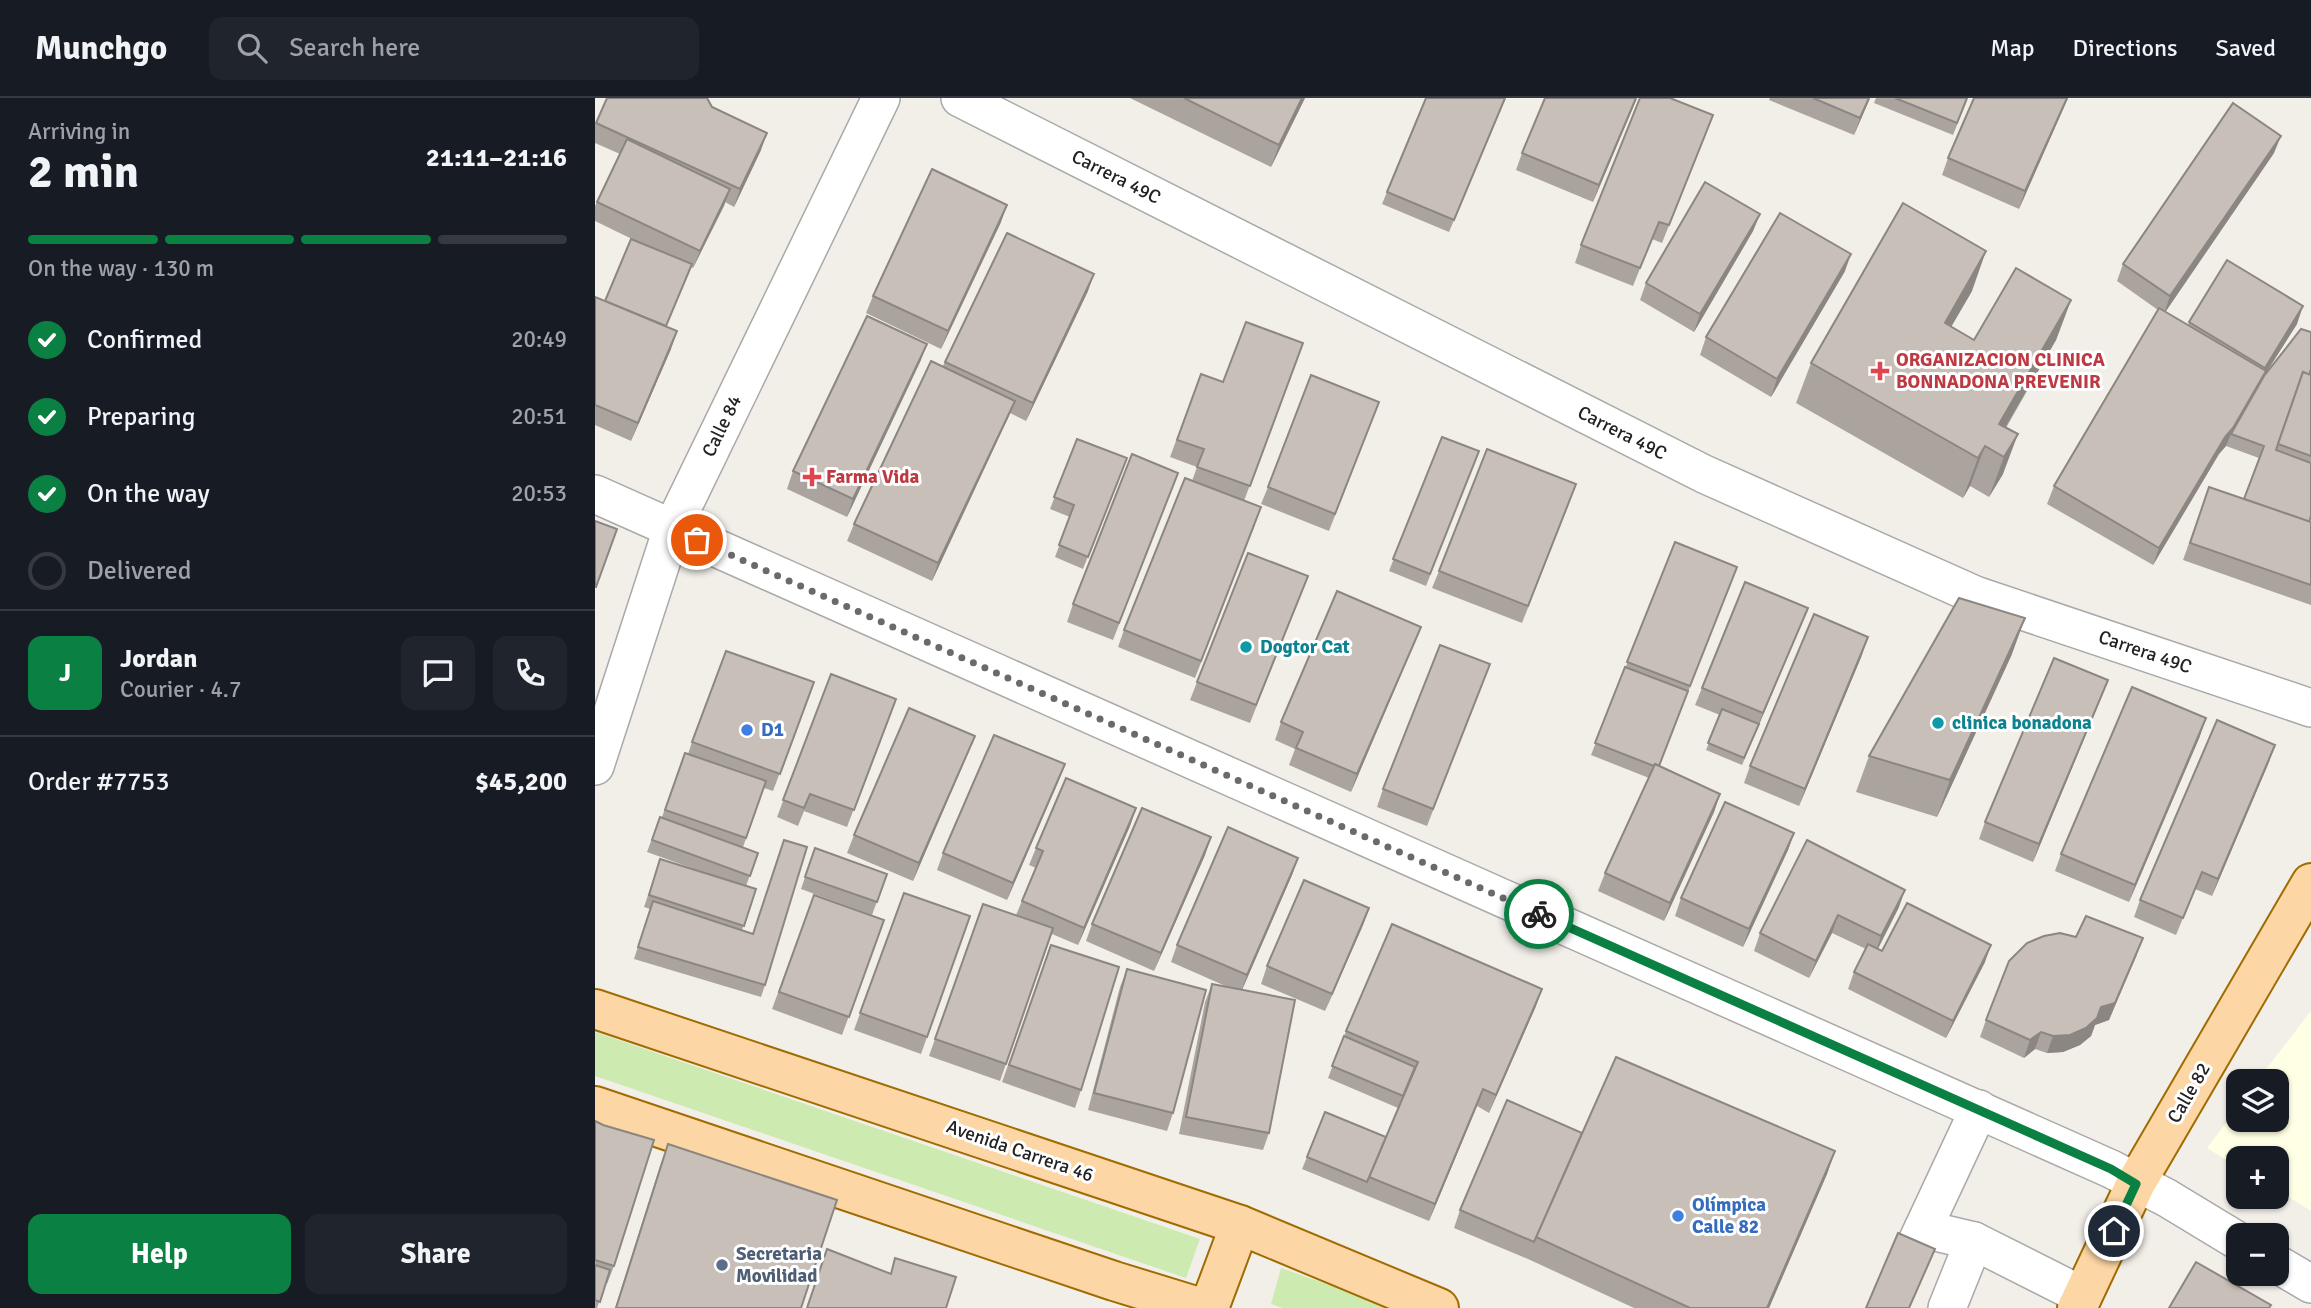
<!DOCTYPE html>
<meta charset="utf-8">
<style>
:root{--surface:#171b24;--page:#20242c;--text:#f1f3f6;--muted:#9ea1a6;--line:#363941;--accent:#0b8043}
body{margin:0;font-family:Signika,sans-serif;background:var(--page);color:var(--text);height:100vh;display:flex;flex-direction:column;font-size:26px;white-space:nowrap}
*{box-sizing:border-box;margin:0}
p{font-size:23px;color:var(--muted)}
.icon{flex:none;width:38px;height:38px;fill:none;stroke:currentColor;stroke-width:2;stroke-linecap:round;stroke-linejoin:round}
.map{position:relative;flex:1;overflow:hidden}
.drawer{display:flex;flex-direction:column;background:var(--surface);width:595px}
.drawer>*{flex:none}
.buttons{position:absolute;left:1631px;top:971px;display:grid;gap:14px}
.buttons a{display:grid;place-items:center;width:63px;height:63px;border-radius:14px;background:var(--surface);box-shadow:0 2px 5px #0004;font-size:35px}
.pin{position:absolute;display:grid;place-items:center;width:60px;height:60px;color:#fff;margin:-30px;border:4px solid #fff;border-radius:50%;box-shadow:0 2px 7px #0007}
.courier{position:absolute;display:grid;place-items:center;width:70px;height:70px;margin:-35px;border:5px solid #0b8043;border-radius:50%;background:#fff;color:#222;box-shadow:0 2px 9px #0007}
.head em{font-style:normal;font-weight:800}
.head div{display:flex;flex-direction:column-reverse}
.head{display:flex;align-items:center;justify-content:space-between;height:119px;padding:0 28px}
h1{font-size:46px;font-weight:800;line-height:52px}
.bar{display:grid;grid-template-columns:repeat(4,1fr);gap:10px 7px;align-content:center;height:84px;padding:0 28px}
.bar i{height:9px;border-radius:5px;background:var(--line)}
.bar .active{background:var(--accent)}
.bar p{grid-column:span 4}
.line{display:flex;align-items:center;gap:18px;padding:0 28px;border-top:2px solid var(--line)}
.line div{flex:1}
.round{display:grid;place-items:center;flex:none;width:74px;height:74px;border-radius:14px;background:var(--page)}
ol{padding:0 28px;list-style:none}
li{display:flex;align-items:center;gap:21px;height:77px}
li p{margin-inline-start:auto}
li .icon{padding:7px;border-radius:50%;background:var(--accent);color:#fff;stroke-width:4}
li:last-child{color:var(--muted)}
li i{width:38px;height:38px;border:4px solid var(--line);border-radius:50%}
.cta{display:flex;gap:14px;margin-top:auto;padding:14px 28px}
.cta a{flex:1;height:80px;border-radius:14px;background:var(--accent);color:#fff;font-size:28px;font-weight:800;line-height:80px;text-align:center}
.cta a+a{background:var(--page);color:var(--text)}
header{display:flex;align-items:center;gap:42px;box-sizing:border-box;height:98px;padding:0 35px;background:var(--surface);border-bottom:2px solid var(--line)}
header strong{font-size:33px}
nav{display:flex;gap:38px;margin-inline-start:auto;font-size:24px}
.search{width:490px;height:63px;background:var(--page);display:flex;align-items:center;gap:18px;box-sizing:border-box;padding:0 24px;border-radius:14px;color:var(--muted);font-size:26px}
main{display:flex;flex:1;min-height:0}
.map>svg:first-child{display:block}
.education{fill:#ffffe5}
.grass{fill:#cdebb0}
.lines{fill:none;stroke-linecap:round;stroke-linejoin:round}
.minor-casing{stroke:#a9a9a9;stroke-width:40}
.major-casing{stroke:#a06b00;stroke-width:42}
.minor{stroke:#fff;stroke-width:37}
.major{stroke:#fcd6a4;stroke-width:38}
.wall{fill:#aba49e}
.shaded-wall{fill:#8b8681}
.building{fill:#c7bfb8;stroke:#8b8681;stroke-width:2}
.done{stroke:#6b6a68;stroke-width:7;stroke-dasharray:0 12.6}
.route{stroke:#0b8043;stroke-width:9}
.health-dot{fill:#e0444e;stroke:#fff;stroke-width:2.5}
.culture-dot{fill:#0f9aa8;stroke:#fff;stroke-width:2.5}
.shop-dot{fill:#3f7fe0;stroke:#fff;stroke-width:2.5}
.service-dot{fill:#5c6f8a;stroke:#fff;stroke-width:2.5}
.labels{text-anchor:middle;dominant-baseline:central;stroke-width:6;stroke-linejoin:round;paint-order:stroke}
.street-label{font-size:19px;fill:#222;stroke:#fff}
.health-label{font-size:19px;font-weight:bold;fill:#be3a42;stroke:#fff;text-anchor:start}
.culture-label{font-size:19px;font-weight:bold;fill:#0d838f;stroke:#fff;text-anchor:start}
.shop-label{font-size:19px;font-weight:bold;fill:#366cbe;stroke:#fff;text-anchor:start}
.service-label{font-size:19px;font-weight:bold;fill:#4e5e75;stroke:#fff;text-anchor:start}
</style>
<header>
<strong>Munchgo</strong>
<div class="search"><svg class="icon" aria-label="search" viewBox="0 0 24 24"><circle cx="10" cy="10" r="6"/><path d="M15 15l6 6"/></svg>Search here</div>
<nav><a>Map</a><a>Directions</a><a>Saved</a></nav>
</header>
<main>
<section class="drawer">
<div class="head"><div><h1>2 min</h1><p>Arriving in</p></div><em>21:11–21:16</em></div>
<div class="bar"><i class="active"></i><i class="active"></i><i class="active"></i><i></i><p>On the way · 130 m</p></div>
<ol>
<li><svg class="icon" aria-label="check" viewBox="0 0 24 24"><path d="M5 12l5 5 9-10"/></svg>Confirmed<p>20:49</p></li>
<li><svg class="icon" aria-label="check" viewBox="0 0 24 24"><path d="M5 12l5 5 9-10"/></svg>Preparing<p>20:51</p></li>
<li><svg class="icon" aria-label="check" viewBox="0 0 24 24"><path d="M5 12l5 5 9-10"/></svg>On the way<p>20:53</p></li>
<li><i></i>Delivered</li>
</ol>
<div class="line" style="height:126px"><b class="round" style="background:var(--accent);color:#fff">J</b><div><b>Jordan</b><p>Courier · 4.7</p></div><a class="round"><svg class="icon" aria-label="chat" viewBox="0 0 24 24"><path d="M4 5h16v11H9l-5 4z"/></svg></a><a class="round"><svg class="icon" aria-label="phone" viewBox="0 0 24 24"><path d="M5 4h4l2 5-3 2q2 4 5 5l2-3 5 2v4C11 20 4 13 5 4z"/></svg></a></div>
<div class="line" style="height:91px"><div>Order #7753</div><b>$45,200</b></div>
<div class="cta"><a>Help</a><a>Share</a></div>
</section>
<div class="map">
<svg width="1716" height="1210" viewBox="0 0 1716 1210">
<rect width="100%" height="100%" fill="#f2efe9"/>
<!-- education -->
<polygon class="education" points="1716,913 1716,1113 1682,1092 1682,1060 1643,1060 1643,1069 1612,1050 1643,1009 1643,1022 1682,1022 1682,984 1662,983"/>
<!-- grass -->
<g class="grass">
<polygon points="0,934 605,1141 591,1180 0,978"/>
<polygon points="686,1170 768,1199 791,1210 688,1210 676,1206"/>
</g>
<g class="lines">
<!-- minor casing -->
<g class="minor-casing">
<g id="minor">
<polyline points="365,0 1109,376 1380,497 1716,610"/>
<polyline points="0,396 1516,1071 1572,1100 1643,1143"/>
<polyline points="0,668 77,431 286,0"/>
<polyline points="1328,1131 1379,1143 1488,1198"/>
<polyline points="1319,1150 1384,1011"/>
<polyline points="1682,1166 1716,1186"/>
<polyline points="1352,1210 1379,1143"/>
</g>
</g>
<!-- major casing -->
<g class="major-casing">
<g id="major">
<polyline points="0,911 645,1127 844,1210"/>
<polyline points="0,1008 519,1183 607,1210"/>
<polyline points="614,1210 645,1127"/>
<polyline points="1482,1210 1541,1085 1716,785"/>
</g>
</g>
<!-- minor -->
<use href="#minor" class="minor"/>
<!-- major -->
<use href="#major" class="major"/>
</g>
<!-- wall -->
<g class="wall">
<polygon points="12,0 117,9 166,52 139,109 130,104 98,170 96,169 71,229 76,251 36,343 0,327 0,199 10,203 37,141 0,123 0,108 2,104 25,56 0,45 0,27"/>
<polygon points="535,0 710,0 676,69"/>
<polygon points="911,0 854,134 787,106 792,94"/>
<polygon points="1042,0 998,104 921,72 927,55"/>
<polygon points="1175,0 1275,0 1259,37 1174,2"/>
<polygon points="1281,0 1373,0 1358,37 1279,5"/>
<polygon points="1473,0 1424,111 1347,77 1353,60"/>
<polygon points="1118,17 1067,145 1057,141 1038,188 980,165 986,147"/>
<polygon points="1679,55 1570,214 1593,227 1594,224 1702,226 1669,278 1716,234 1716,418 1714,424 1716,424 1716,507 1588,462 1614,389 1649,401 1664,360 1631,348 1624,356 1558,467 1452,406 1459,388 1563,212 1522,183 1528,166"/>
<polygon points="1165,116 1158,133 1099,234 1045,202 1051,185"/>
<polygon points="406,124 346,251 271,215 278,198"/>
<polygon points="1250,173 1176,299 1105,257 1111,239"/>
<polygon points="493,193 431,323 415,315 337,483 252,443 259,426 350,264"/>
<polygon points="1377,193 1356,229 1379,242 1476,202 1461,242 1411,330 1408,376 1394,399 1375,388 1368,400 1201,305 1216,265"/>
<polygon points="708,245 649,403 660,427 600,580 523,549 529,532 597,383 602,369 575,359 606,276 628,284"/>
<polygon points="332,246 325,264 252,419 192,391 198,373"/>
<polygon points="784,304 734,433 666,406 673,389"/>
<polygon points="847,339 884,353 831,488 794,473"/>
<polygon points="482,341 532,360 488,471 460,459 475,419 455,411"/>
<polygon points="583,375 518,542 472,524 478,506"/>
<polygon points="975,403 927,525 837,490 844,473"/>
<polygon points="1080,444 1142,469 1064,668 1125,696 1119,714 1069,823 1003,793 1010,775 1054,680 996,657"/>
<polygon points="706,495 655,625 595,602 602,584"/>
<polygon points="1213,510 1147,667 1111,652 1125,617 1100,607 1107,590"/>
<polygon points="826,529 819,546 756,694 694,667 700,651 680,642 686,624"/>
<polygon points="1417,556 1342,719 1261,694 1274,658"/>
<polygon points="1267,557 1204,708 1149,685 1155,668"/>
<polygon points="895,566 832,728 782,709 788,691"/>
<polygon points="236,576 301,601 252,729 209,713 203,728 182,719"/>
<polygon points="219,584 178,693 169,690 148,749 163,755 151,788 161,791 147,832 170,887 166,899 39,861 55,811 49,809 61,773 116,777 52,754 65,719 67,719 90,655 93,656 97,644"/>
<polygon points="1506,600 1438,764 1384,741 1390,724"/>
<polygon points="380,638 373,655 318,783 252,755 259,737"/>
<polygon points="1605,638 1534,804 1460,773 1466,756"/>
<polygon points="1674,664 1617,798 1600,791 1581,837 1539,819 1545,802"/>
<polygon points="470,666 463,684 412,802 342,772 348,755"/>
<polygon points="541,710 535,728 483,847 457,836 405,983 334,958 388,806 421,817 441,770 434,767 441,750"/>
<polygon points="1199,735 1193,752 1148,849 1080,818 1086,800"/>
<polygon points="616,739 610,757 559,873 491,843 497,826"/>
<polygon points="1212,742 1304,809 1283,851 1287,853 1390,864 1351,940 1253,891 1259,874 1271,851 1237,835 1214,880 1159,853 1165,835"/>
<polygon points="220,750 292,776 277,817 206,791"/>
<polygon points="703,760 697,777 647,892 674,1035 668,1052 584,1036 610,904 617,886 635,890 576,864 582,847"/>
<polygon points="309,795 375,818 326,956 259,932"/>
<polygon points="219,797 289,822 247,937 177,911"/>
<polygon points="774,810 768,827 730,913 666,886 672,868"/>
<polygon points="456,847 486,992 480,1010 407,984"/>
<polygon points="1542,857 1514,922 1500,927 1496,938 1485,947 1468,954 1452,955 1440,951 1429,960 1385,939 1391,922"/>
<polygon points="532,871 578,1015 572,1033 493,1012 525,889"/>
<polygon points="941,908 894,1015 882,1008 834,1123 707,1071 712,1059 791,1039 803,1010 733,980 751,933"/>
<polygon points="0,1023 19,1168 12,1186 11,1185 2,1210 0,1210"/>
<polygon points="987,1035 1240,1053 1232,1076 1174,1210 1039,1210 933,1161 859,1130 865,1112"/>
<polygon points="73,1046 206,1210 20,1210 65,1068"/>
</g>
<!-- shaded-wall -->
<g class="shaded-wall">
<polygon points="707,0 710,0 676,69 684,47"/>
<polygon points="1041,0 1042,0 998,104 1004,87"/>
<polygon points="1274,0 1275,0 1259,37 1265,20"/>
<polygon points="1472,0 1473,0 1424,111 1430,93"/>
<polygon points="172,35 166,52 139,109 145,91"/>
<polygon points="1686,38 1679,55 1569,216 1575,198"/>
<polygon points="135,91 129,108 98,170 105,153"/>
<polygon points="412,107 406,124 346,251 353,233"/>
<polygon points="1165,116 1158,133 1099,234 1105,216"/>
<polygon points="1391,153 1377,193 1335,265 1350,225"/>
<polygon points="1256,156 1250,173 1176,299 1182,281"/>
<polygon points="499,176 493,193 431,323 438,305"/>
<polygon points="1476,202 1461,242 1397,352 1404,326"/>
<polygon points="1708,208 1702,226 1669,278 1636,336 1631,348 1624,356 1558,467 1564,450 1630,339 1664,284 1670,270"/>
<polygon points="82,233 76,251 36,343 43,325"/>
<polygon points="332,246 325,264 252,419 258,401"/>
<polygon points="420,303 413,320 337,483 343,465"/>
<polygon points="1423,336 1408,376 1394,399 1409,359"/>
<polygon points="1390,348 1375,388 1368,400 1383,360"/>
<polygon points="1213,510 1206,527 1147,667 1168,615"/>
<polygon points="1430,520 1417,556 1342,719 1355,682"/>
<polygon points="826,529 819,546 756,694 762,676"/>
<polygon points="1273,539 1267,557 1204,708 1210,691"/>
<polygon points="1513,582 1506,600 1438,764 1444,746"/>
<polygon points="1611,620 1605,638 1534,804 1540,787"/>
<polygon points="380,638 373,655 318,783 324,765"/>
<polygon points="1680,647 1674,664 1617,798 1623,781"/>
<polygon points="470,666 463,684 412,802 418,785"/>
<polygon points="1125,696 1119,714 1069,823 1075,805"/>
<polygon points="541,710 535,728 483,847 489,830"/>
<polygon points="1199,735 1193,752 1148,849 1154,831"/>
<polygon points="616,739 610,757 559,873 566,855"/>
<polygon points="703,760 697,777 646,894 652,877"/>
<polygon points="1310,792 1304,809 1280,856 1286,838"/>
<polygon points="774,810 768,827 730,913 737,896"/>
<polygon points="1243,817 1237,835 1214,880 1221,863"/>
<polygon points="1548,840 1514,922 1500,927 1496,938 1485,947 1468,954 1452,955 1458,938 1506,909"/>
<polygon points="1396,847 1390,864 1351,940 1358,923"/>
<polygon points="947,891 941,908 894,1015 901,997"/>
<polygon points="1446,934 1440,951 1429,960 1435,942"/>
<polygon points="888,991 882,1008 834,1123 840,1106"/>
<polygon points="1240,1053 1232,1076 1174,1210 1172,1210"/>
</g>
<!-- building -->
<g class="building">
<polygon points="12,0 112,0 117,9 172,35 145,91 1,25"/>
<polygon points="589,0 707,0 684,47"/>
<polygon points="831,0 910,0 859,122 792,94"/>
<polygon points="950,0 1041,0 1004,87 927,55"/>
<polygon points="1045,0 1075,0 1118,17 1074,127 1064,124 1045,170 986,147"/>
<polygon points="1218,0 1274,0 1265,20"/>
<polygon points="1300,0 1372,0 1362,25"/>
<polygon points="1379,0 1472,0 1430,93 1353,60"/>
<polygon points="1638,5 1686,38 1575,198 1528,166"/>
<polygon points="32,41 135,91 105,153 2,104"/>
<polygon points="337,71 412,107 353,233 278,198"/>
<polygon points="1110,84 1165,116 1105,216 1051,185"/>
<polygon points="1308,105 1391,153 1350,225 1379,242 1421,170 1476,202 1404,326 1423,336 1409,359 1390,348 1383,360 1216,265"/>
<polygon points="1185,115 1256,156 1182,281 1111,239"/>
<polygon points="412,135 499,176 438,305 350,264"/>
<polygon points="36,141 97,166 71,228 10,203"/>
<polygon points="1632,162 1708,208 1670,270 1594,224"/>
<polygon points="0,199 82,233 43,325 0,307"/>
<polygon points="1564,210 1671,273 1638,330 1630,339 1564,450 1459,388"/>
<polygon points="272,218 332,246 258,401 198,373"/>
<polygon points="651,224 708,245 655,388 602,369 609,351 582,342 606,276 628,284"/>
<polygon points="1706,231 1716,234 1716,271 1714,277 1708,274 1681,352 1716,365 1716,418 1714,424 1649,401 1669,348 1636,336 1669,278"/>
<polygon points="336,263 420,303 343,465 259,426"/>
<polygon points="1708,274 1716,277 1716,358 1683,346"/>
<polygon points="716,277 784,304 740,416 673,389"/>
<polygon points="847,339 884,353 835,476 798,461"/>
<polygon points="482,341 532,360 493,459 464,447 479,407 459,399"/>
<polygon points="892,351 981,386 933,508 844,473"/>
<polygon points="537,356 583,375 524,525 478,506"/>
<polygon points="590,380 666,409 606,563 529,532"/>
<polygon points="1614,389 1716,424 1716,487 1595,445"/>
<polygon points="0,423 22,431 1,489 0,489"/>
<polygon points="1080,444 1142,469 1095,588 1032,564"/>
<polygon points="653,455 713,478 661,607 602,584"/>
<polygon points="1150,484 1213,510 1168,615 1107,590"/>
<polygon points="742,493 826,529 762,676 701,650 708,634 686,624"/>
<polygon points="1364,500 1430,520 1355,682 1274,658"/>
<polygon points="1219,516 1273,539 1210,691 1155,668"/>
<polygon points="845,547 895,566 838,711 788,691"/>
<polygon points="131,553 219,584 185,676 97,644"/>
<polygon points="1459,560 1513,582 1444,746 1390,724"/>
<polygon points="1030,569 1093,593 1064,668 1060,666 1059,668 1000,645"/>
<polygon points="236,576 301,601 259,712 215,696 209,710 188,702"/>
<polygon points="1537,589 1611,620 1540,787 1466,756"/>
<polygon points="314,610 380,638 324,765 259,737"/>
<polygon points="1127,611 1164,626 1149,660 1113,645"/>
<polygon points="1622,622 1680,647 1623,781 1607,774 1588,820 1545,802"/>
<polygon points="399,637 470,666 418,785 348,755"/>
<polygon points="90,655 171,683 151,740 70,712"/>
<polygon points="1060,666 1125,696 1075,805 1010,775"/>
<polygon points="471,680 541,710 489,830 427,803 448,753 441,750"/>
<polygon points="1130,704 1199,735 1154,831 1086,800"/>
<polygon points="547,710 616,739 566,855 497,826"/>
<polygon points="65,719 163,755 155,778 57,742"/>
<polygon points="633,729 703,760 652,877 582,847"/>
<polygon points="189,742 212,749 170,887 43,849 58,803 158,836"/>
<polygon points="1212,742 1310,792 1286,838 1243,817 1221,863 1165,835"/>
<polygon points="220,750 292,776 282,804 210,779"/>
<polygon points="65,761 161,791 149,828 54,797"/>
<polygon points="709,782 774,810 737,896 672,868"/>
<polygon points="309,795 375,818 332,939 265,915"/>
<polygon points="219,797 289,822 254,919 184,894"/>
<polygon points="1312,805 1396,847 1358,923 1259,874 1273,846 1287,853"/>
<polygon points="388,806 458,830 411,966 340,941"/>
<polygon points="1491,818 1548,840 1520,905 1506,909 1502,920 1491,930 1475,937 1458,938 1446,934 1435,942 1391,922 1414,863 1432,845 1449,838 1465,835 1481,839"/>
<polygon points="797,826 947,891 901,997 888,991 840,1106 774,1079 823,964 751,933"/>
<polygon points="456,847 524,869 486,992 414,967"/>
<polygon points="532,871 611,892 578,1015 499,995"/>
<polygon points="617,886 700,902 674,1035 591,1019"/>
<polygon points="749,938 820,969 808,998 737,968"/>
<polygon points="1021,959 1240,1053 1172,1210 1095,1210 941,1139"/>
<polygon points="912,1002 987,1035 939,1144 865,1112"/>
<polygon points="730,1014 791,1039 772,1084 712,1059"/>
<polygon points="0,1023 8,1027 59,1042 19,1168 0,1162"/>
<polygon points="73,1046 242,1102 206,1210 21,1210"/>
<polygon points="1303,1135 1340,1151 1314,1210 1271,1210"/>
<polygon points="232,1151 296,1176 300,1160 361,1179 351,1210 212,1210"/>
<polygon points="1601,1164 1676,1207 1674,1210 1574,1210"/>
<polygon points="0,1167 15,1172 5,1204 0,1202"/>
</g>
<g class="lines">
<!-- done -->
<polyline class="done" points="102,442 944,816"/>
<!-- route -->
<polyline class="route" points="944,816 1516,1071 1541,1086 1519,1133"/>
</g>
<!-- markers -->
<g class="health-dot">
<path d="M1281.5 262.5h7v7h7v7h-7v7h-7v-7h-7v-7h7z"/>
<path d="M213.5 368.5h7v7h7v7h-7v7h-7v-7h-7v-7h7z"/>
</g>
<g class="culture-dot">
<circle cx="651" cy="549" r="7"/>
<circle cx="1343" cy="625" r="7"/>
</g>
<g class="shop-dot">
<circle cx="152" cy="632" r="7"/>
<circle cx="1083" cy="1118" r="7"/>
</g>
<circle class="service-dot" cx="127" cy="1167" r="7"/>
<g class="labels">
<!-- street labels -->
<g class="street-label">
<text transform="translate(521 79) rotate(27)">Carrera 49C</text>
<text transform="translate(127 328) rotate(-64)">Calle 84</text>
<text transform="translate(1027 335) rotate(27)">Carrera 49C</text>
<text transform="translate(1550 554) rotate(19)">Carrera 49C</text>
<text transform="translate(1594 995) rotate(-60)">Calle 82</text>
<text transform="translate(425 1053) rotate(19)">Avenida Carrera 46</text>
</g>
<!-- health labels -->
<g class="health-label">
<text x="1301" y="262">ORGANIZACION CLINICA<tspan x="1301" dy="22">BONNADONA PREVENIR</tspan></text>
<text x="231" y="379">Farma Vida</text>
</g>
<!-- culture labels -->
<g class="culture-label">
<text x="665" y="549">Dogtor Cat</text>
<text x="1357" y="625">clinica bonadona</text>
</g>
<!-- shop labels -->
<g class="shop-label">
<text x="166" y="632">D1</text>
<text x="1097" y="1107">Olímpica<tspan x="1097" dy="22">Calle 82</tspan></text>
</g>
<!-- service labels -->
<g class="service-label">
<text x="141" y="1156">Secretaria<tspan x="141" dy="22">Movilidad</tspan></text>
</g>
</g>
</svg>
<div class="buttons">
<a><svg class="icon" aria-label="layers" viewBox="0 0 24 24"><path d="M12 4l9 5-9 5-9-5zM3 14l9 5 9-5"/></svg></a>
<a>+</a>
<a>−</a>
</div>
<div class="pin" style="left:102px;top:442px;background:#ea580c"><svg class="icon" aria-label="bag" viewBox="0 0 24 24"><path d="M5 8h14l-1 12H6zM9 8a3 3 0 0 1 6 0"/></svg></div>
<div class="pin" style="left:1519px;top:1133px;background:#1f2937"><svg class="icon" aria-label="home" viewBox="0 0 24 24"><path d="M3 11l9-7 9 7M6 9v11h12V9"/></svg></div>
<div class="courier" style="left:944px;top:816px"><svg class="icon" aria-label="bike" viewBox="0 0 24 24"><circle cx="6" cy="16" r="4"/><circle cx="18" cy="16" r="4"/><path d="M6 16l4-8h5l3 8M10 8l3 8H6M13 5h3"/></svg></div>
</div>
</main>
